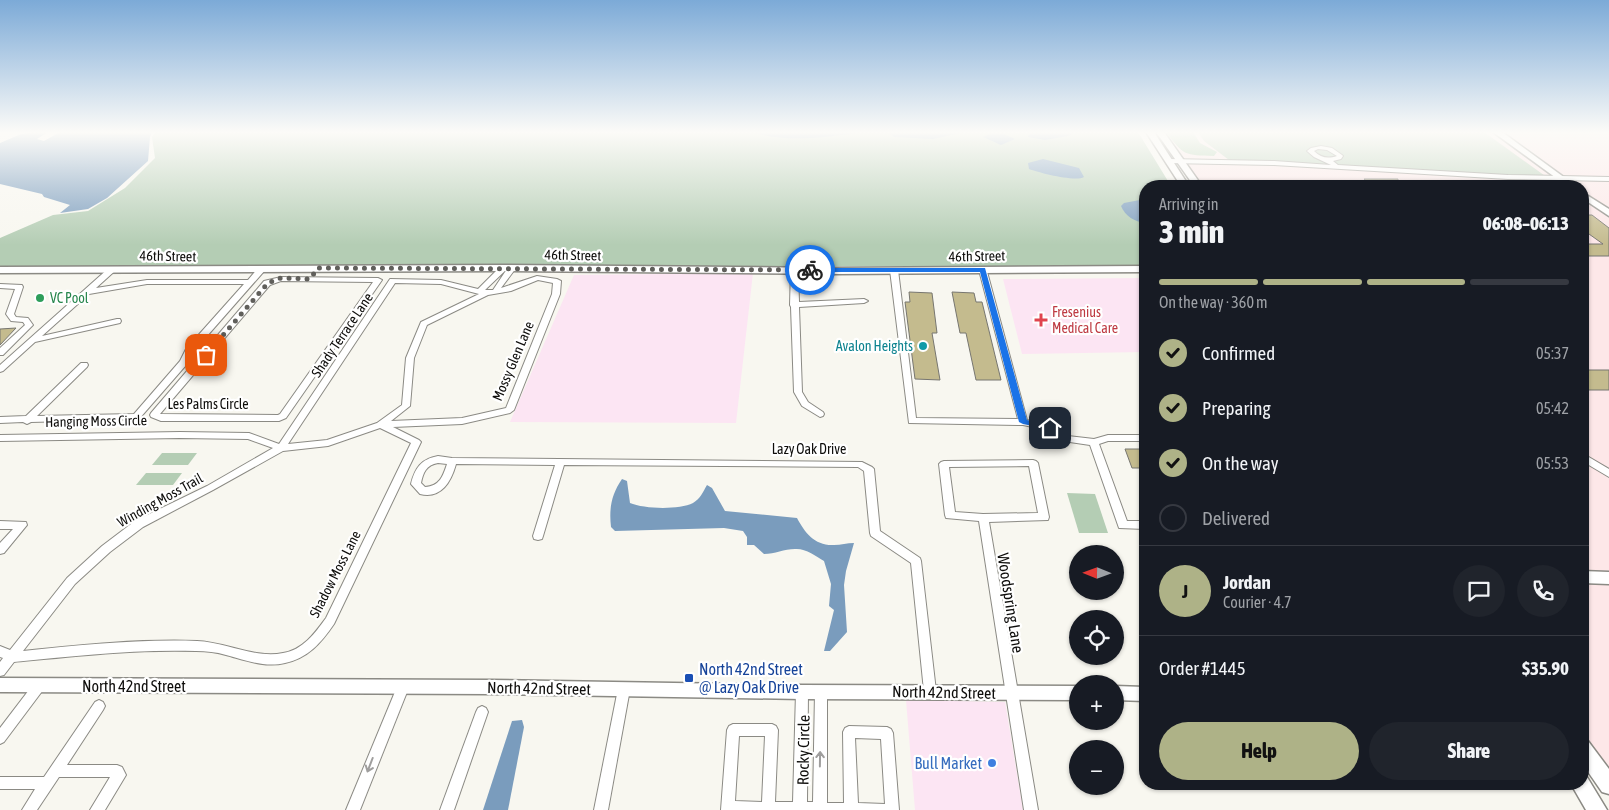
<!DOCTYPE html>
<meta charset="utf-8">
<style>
:root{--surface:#171b24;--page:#20242c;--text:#f1f3f6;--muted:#9ea1a6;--line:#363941;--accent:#aeb287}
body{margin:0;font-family:"Asap Condensed",sans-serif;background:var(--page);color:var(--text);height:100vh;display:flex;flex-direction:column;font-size:19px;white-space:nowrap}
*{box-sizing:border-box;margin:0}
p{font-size:16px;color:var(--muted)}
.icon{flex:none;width:28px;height:28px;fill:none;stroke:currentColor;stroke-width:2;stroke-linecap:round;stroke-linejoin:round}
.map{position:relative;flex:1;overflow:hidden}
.drawer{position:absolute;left:1139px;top:180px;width:450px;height:610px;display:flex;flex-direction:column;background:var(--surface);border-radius:20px;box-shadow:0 1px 4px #0004}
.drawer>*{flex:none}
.needle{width:32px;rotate:271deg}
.buttons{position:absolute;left:1069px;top:545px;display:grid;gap:10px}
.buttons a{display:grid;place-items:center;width:55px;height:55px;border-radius:50%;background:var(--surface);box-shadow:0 1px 4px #0004;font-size:25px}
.pin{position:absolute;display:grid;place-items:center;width:42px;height:42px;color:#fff;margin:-21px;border-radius:10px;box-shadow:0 2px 8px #0006}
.courier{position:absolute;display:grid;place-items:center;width:50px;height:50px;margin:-25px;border:4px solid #1a73e8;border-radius:50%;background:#fff;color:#222;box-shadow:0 1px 6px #0007}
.headline em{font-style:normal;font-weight:800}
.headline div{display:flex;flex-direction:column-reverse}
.headline{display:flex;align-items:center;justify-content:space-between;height:85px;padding:0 20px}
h1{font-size:32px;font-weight:800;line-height:38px}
.bar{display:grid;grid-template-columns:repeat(4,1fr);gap:8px 5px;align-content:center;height:60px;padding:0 20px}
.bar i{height:6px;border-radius:4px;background:var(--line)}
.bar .selected{background:var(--accent)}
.bar p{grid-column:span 4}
.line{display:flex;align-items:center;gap:12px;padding:0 20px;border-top:1px solid var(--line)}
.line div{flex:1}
.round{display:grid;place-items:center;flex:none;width:52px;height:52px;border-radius:26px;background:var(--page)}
ol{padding:0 20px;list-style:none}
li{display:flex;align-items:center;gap:15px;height:55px}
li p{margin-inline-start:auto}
li .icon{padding:5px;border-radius:50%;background:var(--accent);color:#111;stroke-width:4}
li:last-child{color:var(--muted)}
li i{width:28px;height:28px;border:2px solid var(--line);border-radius:50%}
.cta{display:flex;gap:10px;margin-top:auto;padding:10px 20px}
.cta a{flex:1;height:58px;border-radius:30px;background:var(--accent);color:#111;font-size:20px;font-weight:800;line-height:58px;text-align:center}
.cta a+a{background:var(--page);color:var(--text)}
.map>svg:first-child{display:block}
.commercial{fill:#fce5f3}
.education{fill:#fde7e8}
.green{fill:#b4cdb4}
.forest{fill:#a6caa6}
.water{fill:#7a9cbd}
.building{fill:#c4bb8e;stroke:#777670}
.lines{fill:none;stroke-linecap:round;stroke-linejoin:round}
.minor-casing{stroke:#8b8a84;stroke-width:2}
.tertiary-casing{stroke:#8b8a84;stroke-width:3}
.secondary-casing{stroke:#8b8a84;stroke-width:3}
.minor{fill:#fff;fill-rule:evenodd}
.tertiary{fill:#fff;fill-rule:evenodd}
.secondary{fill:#fff;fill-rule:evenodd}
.oneway{stroke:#9f9e9d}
.route{fill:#1a73e8}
.done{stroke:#605f5b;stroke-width:5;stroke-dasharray:0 9}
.leisure-dot{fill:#2e9e5b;stroke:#fff;stroke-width:2}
.health-dot{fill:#e0444e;stroke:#fff;stroke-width:2}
.culture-dot{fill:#0f9aa8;stroke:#fff;stroke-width:2}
.transit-dot{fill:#1a4fb4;stroke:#fff;stroke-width:2}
.shop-dot{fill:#3f7fe0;stroke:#fff;stroke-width:2}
.labels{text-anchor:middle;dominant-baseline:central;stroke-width:4.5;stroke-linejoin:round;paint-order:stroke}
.street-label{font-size:14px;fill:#0e0d0b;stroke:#fff}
.leisure-label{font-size:14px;fill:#27864d;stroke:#fff;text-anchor:start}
.health-label{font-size:14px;fill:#be3a42;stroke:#fff;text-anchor:start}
.culture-label{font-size:14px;fill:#0d838f;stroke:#fff;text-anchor:end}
.near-street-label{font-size:16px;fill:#0e0d0b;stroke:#fff}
.near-transit-label{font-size:16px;fill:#164399;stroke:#fff;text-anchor:start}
.near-shop-label{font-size:16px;fill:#366cbe;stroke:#fff;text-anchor:end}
</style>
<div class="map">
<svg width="1609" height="810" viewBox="0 0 1609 810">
<rect width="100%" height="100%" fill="#f8f7f0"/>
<!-- commercial -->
<g class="commercial">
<polygon points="753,273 736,423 510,422 574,275"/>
<polygon points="1145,278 1145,352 1022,354 1003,279"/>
<polygon points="906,700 1005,702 1023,810 915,810"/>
</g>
<!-- education -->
<polygon class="education" points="1164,132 1609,132 1609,774 1582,736 1582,186 1202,186"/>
<!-- green -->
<g class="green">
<polygon points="155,132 1138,132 1171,186 1145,186 1145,266 0,267 0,238 53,215 88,211 125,188 155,158 152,137"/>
<polygon points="1198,132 1484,132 1548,178 1229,160 1204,141"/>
<polygon points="162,453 197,453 188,465 152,465"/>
<polygon points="146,473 182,473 173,485 136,485"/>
<polygon points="1067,493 1095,494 1108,533 1079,533"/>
</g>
<!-- forest -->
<path class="forest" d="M1166 132H1193L1200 143 1217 152 1214 156C1185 155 1184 156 1166 132Z"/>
<!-- water -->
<g class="water">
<polygon points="38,132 48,132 37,139 44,141 60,132 152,132 150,137 148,161 107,198 88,209 60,213 70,205 44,197 42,194 0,184 0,143 21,134"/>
<path d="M752 132H868C829 136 790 144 752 132Z"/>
<polygon points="892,132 965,132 933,139 894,137 890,134"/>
<polygon points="1030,132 1071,132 1072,134 1068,136 1045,140 1028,137"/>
<polygon points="992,133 1004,134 1015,139 1001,145 983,137"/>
<path d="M1043 159 1079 168 1084 177C1075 182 1040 173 1029 169L1028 163Z"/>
<path d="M1145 199V223C1135 222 1125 216 1121 206L1124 203Z"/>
<path d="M622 479 627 481 630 503C644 509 679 510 693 503 700 499 703 492 707 485L712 488 725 511 797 518C805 533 815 546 834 545 841 545 847 543 854 543L846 571 844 585 847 632 830 651H824L834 610 829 606 831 584 824 561C816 556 805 548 795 549 784 549 775 554 764 554L754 545H747V537L743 531 724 528 615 531 611 527C609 509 611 495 622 479Z"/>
<polygon points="522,720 524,727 508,810 483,810 512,721"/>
</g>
<!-- building -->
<g class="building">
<polygon points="1364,179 1398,179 1398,186 1372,186"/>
<polygon points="1582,215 1592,215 1609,228 1609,256 1582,256 1582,244 1603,244 1582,229"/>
<polygon points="909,292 932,293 937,333 932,333 940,380 915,379 905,302 910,302"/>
<polygon points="952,292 974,293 976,302 982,302 1001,380 976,380 966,333 960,333"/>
<polygon points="16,328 0,345 0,329"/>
<rect x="1582" y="370" width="27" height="20"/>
<polygon points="1125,449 1145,449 1145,468 1132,468"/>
</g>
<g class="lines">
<!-- minor casing -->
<g class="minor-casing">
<g id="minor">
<path d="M1321 146 1332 148 1342 155 1343 156 1341 159 1333 161 1338 165 1508 175 1609 177V181L1508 179 1274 165 1169 163 1166 161 1169 159 1274 161 1331 165 1314 157 1307 151 1311 148ZM1318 149 1327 150 1337 156C1328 159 1321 158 1314 151Z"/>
<path d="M501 266H504L508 268 485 290H493L509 266H512L516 268 501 288 537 276 557 279 561 281 560 294 514 410 510 413 462 424 393 427 419 440 421 442 334 624C321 643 308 658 285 663 265 668 245 660 226 655 216 652 206 651 196 651 135 649 74 656 14 662L4 675 0 676V662L3 658 0 657V646L10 650 67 578 102 546 135 521 207 486 273 448 248 439 180 438 0 441V435L180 432 249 433 279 444 390 279 441 280 478 289ZM538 280 553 283 552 294 506 408 462 418 391 421 410 406 414 358 427 325 488 295 511 291ZM395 283 441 284 479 294 421 322 406 358 402 405 377 423 327 440 288 444ZM380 428 411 443 326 618C315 633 303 650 283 653 256 659 226 642 197 641 139 639 81 645 23 651L75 584 110 552 143 527 213 490 283 451 328 446Z"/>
<polygon points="110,267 116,267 117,269 96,288 147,280 248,280 259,267 265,267 266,269 193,352 187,364 139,419 31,422 27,424 23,422 0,423 0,417 26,416 81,363 87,363 88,365 87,367 37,416 134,414 180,361 186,349 244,284 147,284 89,294 42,336 117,319 120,319 121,321 120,323 35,342 3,371 0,372 0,365"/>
<polygon points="791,268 794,268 798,270 799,302 864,299 868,301 864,303 799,307 802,392 808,402 823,412 824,414 823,416 820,417 802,406 794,392 791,307 790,305"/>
<polygon points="891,268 894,268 898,270 916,418 1018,419 979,270 983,268 986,268 1027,420 1053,426 1068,436 1094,439 1108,435 1145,435 1145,441 1108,441 1099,444 1127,521 1145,521 1145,529 1119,528 1090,445 1063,441 1047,430 1023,425 909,423 890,270"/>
<path d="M281 277 378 278 382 280 286 418 279 421H161L151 417 150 415 151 413 264 281ZM281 281 373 282 280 414 278 415 160 414 270 285Z"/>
<polygon points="0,284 22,285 23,287 14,314 16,317 28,318 33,325 3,355 0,355 0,348 25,325 23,322 11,321 6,314 15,289 0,288"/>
<polygon points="1582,453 1609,469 1609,477 1582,461"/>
<path d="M438 456 452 458 862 462 872 467 874 469 880 531 920 558 921 561 936 691 934 695 930 696 926 695 924 691 911 563 871 536 870 533 864 471 858 467 564 465 543 536 542 539 538 540 534 539 533 536 555 465 456 464C451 482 441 499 420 494L411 484C415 468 421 459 438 456ZM438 463 447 464C443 476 440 486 425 487L421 483C423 473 426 465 438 463Z"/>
<path d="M1033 460 1036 461 1038 463 1049 517 1048 520 989 522 1038 810H1024L979 521 946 518 945 515 939 464 941 462 944 461ZM1029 466 1038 513 983 514 955 512 949 467Z"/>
<polygon points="0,521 26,522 27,525 4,553 0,554 0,543 13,529 0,529"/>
<polygon points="39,681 43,682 45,686 43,690 4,742 0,744 0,728 35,682"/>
<polygon points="403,682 407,683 409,687 360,810 346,810 397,687 399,683"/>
<polygon points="624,684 628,685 630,689 608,810 594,810 618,689 620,685"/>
<path d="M802 687 806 688 808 692 807 802H813L815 692 817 688 821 687 825 688 827 692V803H844L843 732 845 728 849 726 887 727 891 729 893 733 899 810H721L727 730 729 726 733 724H772L776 726 778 730 775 802H793L796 692 798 688ZM739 736H765L762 802 735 801ZM855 738 881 739 885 804 858 803Z"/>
<polygon points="99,700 103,702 105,706 103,710 67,765 117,765 122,767 126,775 105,810 90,810 110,777 59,777 37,810 22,810 35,789 0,789 0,777 44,777 95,702"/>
<polygon points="482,706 486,708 488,712 454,810 440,810 476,712 478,708"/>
</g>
</g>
<!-- tertiary casing -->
<g class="tertiary-casing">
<g id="tertiary">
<polygon points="1493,132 1502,132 1576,186 1567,186"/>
<polygon points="1582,192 1609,209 1609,216 1582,198"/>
<polygon points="504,265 835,268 1145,266 1145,272 835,274 504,271 0,273 0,267"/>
<polygon points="1582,571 1609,572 1609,584 1582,583"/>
<polygon points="0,678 491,680 802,685 1078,686 1078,700 802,699 491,694 0,692"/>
<polygon points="1115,686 1145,687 1145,701 1115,700"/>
</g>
</g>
<!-- secondary casing -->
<g class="secondary-casing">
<g id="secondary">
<polygon points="1146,132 1154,132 1189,186 1181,186"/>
<polygon points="1156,132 1164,132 1202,186 1194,186"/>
<polygon points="1582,739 1588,741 1609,769 1609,794 1602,792 1582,763"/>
<polygon points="1582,776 1587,777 1607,810 1586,810 1571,784 1582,784"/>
</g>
</g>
<!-- minor -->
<use href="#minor" class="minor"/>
<!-- tertiary -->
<use href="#tertiary" class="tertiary"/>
<!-- secondary -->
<use href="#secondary" class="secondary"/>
</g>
<!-- one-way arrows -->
<defs><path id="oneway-shaft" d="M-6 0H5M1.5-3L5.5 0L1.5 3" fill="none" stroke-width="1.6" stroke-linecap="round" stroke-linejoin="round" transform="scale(1.25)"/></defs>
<g class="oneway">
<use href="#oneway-shaft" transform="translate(820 759) rotate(-89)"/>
<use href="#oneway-shaft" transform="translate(370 765) rotate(111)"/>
</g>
<!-- sky -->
<linearGradient id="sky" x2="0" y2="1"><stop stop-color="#7caad7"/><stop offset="0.54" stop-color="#fcfbf8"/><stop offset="1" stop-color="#fcfbf8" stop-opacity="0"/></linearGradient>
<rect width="1609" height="245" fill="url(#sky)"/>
<!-- route -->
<polygon class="route" points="810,268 985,268 1027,420 1053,426 1053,430 1023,424 1019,422 980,272 807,272 807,269"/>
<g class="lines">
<!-- done -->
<polyline class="done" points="206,355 268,283 281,278 310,279 318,268 810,270"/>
</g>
<!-- markers -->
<circle class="leisure-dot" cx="40" cy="298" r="5"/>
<path class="health-dot" d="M1038.5 312.5h5v5h5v5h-5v5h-5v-5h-5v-5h5z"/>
<circle class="culture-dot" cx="923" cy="346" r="5"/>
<rect class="transit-dot" x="684" y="673" width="10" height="10" rx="2.5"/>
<circle class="shop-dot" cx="992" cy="763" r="5"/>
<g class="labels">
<!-- street labels -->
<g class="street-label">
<text transform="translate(573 255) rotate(1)">46th Street</text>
<text transform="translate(168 256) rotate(1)">46th Street</text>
<text transform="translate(977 256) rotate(-1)">46th Street</text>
<text transform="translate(342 335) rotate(-56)">Shady Terrace Lane</text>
<text transform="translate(513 361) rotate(-67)">Mossy Glen Lane</text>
<text x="208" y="404">Les Palms Circle</text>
<text transform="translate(96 421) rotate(-1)">Hanging Moss Circle</text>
<text x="809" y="449">Lazy Oak Drive</text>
<text transform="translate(160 500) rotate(-29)">Winding Moss Trail</text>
<text transform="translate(335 574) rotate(-63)">Shadow Moss Lane</text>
</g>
<!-- leisure labels -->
<g class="leisure-label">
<text x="50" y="298">VC Pool</text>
</g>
<!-- health labels -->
<g class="health-label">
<text x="1052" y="312">Fresenius<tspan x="1052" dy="16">Medical Care</tspan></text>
</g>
<!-- culture labels -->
<g class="culture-label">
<text x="913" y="346">Avalon Heights</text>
</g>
<!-- near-street labels -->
<g class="near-street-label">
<text transform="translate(1011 603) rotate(81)">Woodspring Lane</text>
<text x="134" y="686">North 42nd Street</text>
<text transform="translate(539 688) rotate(1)">North 42nd Street</text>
<text transform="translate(944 692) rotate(1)">North 42nd Street</text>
<text transform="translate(803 750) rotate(-89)">Rocky Circle</text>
</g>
<!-- near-transit labels -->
<g class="near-transit-label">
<text x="699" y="669">North 42nd Street<tspan x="699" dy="18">@ Lazy Oak Drive</tspan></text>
</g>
<!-- near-shop labels -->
<g class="near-shop-label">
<text x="982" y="763">Bull Market</text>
</g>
</g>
</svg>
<div class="buttons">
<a><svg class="needle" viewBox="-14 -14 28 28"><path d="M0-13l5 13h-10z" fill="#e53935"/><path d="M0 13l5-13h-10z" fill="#9ea1a6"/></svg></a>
<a><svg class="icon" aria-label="locate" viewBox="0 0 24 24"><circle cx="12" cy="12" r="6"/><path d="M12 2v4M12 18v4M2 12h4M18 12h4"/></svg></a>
<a>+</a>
<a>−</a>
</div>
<div class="pin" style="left:206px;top:355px;background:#ea580c"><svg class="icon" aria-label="bag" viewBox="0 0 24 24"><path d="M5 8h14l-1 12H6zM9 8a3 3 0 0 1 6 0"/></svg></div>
<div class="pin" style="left:1050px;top:428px;background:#1f2937"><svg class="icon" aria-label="home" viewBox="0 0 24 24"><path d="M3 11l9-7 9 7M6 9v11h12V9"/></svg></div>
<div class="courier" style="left:810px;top:270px"><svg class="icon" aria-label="bike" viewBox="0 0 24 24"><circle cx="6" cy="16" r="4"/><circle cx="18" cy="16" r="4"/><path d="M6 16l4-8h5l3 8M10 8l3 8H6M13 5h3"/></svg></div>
<section class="drawer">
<div class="headline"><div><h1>3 min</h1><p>Arriving in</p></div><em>06:08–06:13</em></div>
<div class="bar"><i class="selected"></i><i class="selected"></i><i class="selected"></i><i></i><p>On the way · 360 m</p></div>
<ol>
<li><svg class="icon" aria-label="check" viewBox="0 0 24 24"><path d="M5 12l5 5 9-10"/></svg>Confirmed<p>05:37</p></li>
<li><svg class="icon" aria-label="check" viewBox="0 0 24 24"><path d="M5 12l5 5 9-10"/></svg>Preparing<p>05:42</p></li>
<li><svg class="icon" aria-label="check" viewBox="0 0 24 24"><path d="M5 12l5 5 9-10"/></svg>On the way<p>05:53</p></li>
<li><i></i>Delivered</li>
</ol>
<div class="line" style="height:90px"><b class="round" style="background:var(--accent);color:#111">J</b><div><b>Jordan</b><p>Courier · 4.7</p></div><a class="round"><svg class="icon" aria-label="chat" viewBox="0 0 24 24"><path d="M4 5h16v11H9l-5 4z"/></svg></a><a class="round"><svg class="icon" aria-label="phone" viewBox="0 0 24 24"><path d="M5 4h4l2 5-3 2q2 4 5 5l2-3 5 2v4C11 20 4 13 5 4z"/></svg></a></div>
<div class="line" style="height:65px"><div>Order #1445</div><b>$35.90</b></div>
<div class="cta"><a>Help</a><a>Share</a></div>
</section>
</div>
